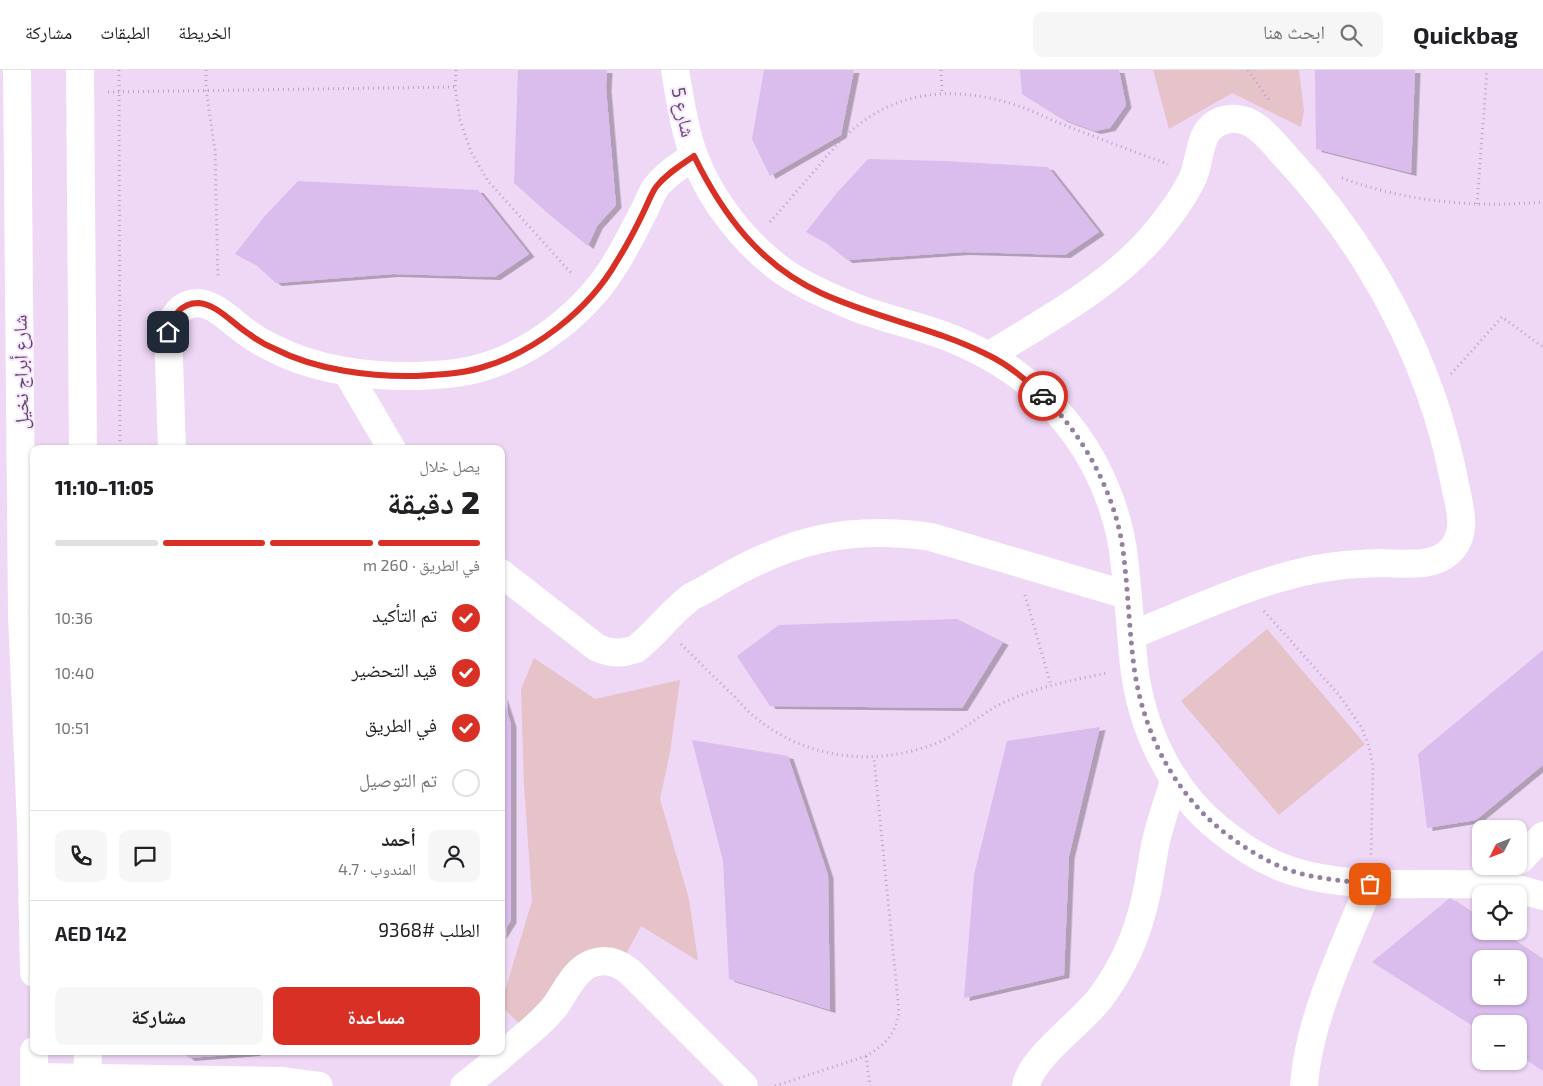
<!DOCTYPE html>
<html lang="ar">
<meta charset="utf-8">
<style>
:root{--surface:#fff;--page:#f6f6f6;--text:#202124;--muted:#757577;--line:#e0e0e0;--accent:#d93025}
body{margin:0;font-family:"Exo 2","Noto Naskh Arabic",sans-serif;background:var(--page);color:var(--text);direction:rtl;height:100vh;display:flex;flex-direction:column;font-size:19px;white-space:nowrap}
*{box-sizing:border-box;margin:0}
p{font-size:16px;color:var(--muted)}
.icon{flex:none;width:28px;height:28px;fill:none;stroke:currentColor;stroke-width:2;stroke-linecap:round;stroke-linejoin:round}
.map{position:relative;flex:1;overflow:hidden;direction:ltr}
.drawer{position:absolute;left:30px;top:375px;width:475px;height:610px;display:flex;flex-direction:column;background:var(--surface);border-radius:10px;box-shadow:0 1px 4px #0004;direction:rtl}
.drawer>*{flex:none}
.needle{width:32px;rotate:228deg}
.buttons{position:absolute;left:1472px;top:750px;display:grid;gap:10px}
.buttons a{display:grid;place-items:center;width:55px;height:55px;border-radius:10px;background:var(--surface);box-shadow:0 1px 4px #0004;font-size:25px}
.pin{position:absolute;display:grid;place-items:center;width:42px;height:42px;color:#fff;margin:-21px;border-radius:10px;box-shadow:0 2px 8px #0006}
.courier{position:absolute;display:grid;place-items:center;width:50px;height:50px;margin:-25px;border:4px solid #d93025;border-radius:50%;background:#fff;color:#222;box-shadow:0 1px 6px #0007}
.head em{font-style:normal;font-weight:800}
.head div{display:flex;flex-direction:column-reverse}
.head{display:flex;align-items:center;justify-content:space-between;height:85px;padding:0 25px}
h1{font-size:32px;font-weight:800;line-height:38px}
.bar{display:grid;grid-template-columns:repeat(4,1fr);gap:8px 5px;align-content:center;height:60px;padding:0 25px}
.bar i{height:6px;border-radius:4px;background:var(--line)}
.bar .on{background:var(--accent)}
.bar p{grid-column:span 4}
.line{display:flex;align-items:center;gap:12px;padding:0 25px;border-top:1px solid var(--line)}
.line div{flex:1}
.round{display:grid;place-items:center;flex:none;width:52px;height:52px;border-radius:10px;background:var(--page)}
ol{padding:0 25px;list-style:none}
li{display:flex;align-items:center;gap:15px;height:55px}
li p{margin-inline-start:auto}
li .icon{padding:5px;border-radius:50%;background:var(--accent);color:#fff;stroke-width:4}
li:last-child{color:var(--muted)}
li i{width:28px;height:28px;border:2px solid var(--line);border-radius:50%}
.button{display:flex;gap:10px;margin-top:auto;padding:10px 25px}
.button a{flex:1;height:58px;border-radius:10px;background:var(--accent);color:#fff;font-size:20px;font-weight:800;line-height:58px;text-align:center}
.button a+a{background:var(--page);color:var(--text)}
header{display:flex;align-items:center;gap:30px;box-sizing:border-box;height:70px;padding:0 25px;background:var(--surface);border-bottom:1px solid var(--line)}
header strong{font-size:24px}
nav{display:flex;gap:28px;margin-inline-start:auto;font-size:18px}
.search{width:350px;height:45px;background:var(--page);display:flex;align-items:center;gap:12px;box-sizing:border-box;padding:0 18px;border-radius:10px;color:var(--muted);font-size:19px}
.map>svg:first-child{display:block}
.residential{fill:#efd7f6;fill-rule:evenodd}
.green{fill:#e6c2c9}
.building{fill:#dabced;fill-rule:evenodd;filter:url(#shadow)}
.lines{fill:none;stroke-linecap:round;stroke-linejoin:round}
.path{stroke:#be9fd1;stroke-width:3;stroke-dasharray:1 4;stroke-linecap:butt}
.minor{stroke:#fff;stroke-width:28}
.done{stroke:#9480a0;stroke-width:5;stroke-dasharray:0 9}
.route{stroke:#d93025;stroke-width:6}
.labels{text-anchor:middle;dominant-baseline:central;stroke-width:4;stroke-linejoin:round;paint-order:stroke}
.street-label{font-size:19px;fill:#604b6f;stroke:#f9e8fd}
</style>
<header>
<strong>Quickbag</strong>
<div class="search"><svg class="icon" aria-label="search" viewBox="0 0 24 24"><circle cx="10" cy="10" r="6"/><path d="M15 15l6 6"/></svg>ابحث هنا</div>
<nav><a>الخريطة</a><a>الطبقات</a><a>مشاركة</a></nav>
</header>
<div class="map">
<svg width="1543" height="1016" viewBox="0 0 1543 1016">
<defs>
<filter id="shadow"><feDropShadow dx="5.5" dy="3" stdDeviation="0" flood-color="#0004"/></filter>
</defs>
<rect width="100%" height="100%" fill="#f6e2fa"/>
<!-- residential -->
<path class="residential" d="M0 0H1543V1016H0ZM34 379H501V981H34ZM1481 759H1519V796H1481ZM1481 824H1519V861H1481ZM1481 889H1519V926H1481ZM1481 954H1519V991H1481Z"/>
<!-- green -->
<g class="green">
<polygon points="1153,0 1299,0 1304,41 1301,57 1232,23 1169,59"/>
<polygon points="1267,559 1365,674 1279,745 1181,631"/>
<polygon points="534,588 595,629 680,610 670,682 660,729 689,829 698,891 641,856 624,888 523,957 501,936 501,934 532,831 524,715 521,619"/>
</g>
<!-- building -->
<g class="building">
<polygon points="518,0 607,0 606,18 616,135 597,156 588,176 551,146 514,113"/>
<polygon points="764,0 854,0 841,65 770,106 752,69"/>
<polygon points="1020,0 1119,0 1126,35 1110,58 1095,61 1062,49 1022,24"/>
<polygon points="1315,0 1415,0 1411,103 1316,79"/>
<polygon points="868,89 944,91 1048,97 1099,162 1065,185 964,182 847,190 825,172 806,162 835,125"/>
<polygon points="298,111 478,120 529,184 495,207 393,204 276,213 255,194 235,184 264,147"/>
<polygon points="957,549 1003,572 962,638 770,636 737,586 779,555"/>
<polygon points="1543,580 1543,695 1476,750 1427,758 1418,684"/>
<polygon points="502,626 511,654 511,850 501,866"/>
<polygon points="1100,657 1069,786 1064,905 964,928 974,805 1007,671"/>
<polygon points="692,670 788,686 828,805 830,940 729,909 723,791"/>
<path d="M1450 828 1481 849V861H1500L1543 890V1001L1519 985V954H1481V961L1372 892ZM1481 889H1519V926H1481Z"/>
<polygon points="181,981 255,981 255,983 189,988"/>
</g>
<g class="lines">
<!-- path -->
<g class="path">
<polyline points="119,0 120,379"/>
<polyline points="206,0 206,20 215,80 218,209"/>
<polyline points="456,0 455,17 460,50 471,82 488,111 573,205"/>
<polyline points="941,0 942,23"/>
<polyline points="1248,0 1269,30"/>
<polyline points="108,22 455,17"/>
<path d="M1342 108C1407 132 1474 138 1543 132"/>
<polyline points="1477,134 1487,0"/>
<path d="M770 152C786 134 801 116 817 98 832 80 846 63 865 50 914 15 974 19 1027 39 1038 43 1048 49 1059 53 1095 67 1132 81 1168 94"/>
<polyline points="1451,304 1502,247 1543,277"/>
<polyline points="1025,525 1051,615"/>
<polyline points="1264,541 1339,625 1362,658 1369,677 1373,696 1371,787"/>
<path d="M681 574C698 591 715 608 732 624 740 632 747 641 756 648 808 690 876 697 937 673 958 664 976 648 995 637 1030 618 1069 611 1107 603"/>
<polyline points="866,986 870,1016"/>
<path d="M775 1016 866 986C886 974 895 965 899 942L874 688"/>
</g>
<!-- minor -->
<g class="minor">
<polyline points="17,0 22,545 31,756 34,903"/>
<polyline points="80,0 83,379"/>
<path d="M675 0C680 29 684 58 694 86 711 131 745 174 784 202 806 217 832 228 857 238 888 250 922 256 953 269 999 288 1035 313 1066 352 1096 388 1116 435 1123 480 1128 518 1130 557 1134 595 1141 657 1170 720 1219 759 1241 777 1268 794 1295 802 1345 817 1399 814 1450 814 1465 815 1482 813 1497 815 1513 817 1528 822 1543 826"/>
<path d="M990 285C1046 250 1116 213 1158 160 1171 144 1186 124 1194 105 1202 83 1198 53 1230 49 1255 46 1272 72 1287 88 1369 177 1431 290 1454 410 1458 432 1469 460 1452 479 1435 499 1403 493 1378 493 1364 494 1350 494 1336 496 1268 504 1195 540 1132 565"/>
<polyline points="346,301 392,379"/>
<path d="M172 379 168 262C172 247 181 233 198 233 217 234 233 254 249 264 257 270 266 275 275 279 315 300 371 307 416 306 437 305 459 304 480 298 534 283 588 240 617 191 627 175 635 158 644 141 648 133 651 124 656 117 666 104 681 95 694 86"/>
<path d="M501 503 596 577C610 584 621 584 636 579 655 564 672 541 691 527 700 522 709 518 718 512 789 470 848 455 931 467L1127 525"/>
<polyline points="1519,791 1543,766"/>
<polyline points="34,1007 281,1011 319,1016"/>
<polyline points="34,1016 34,981"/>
<polyline points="87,1016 88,981"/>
<path d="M464 1016C481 1003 498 989 514 975 529 962 544 951 556 935 566 921 575 899 593 893 607 888 619 893 629 901L744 1016"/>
<path d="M1026 1016C1031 987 1082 953 1101 927 1120 901 1134 873 1142 842 1149 819 1151 795 1156 771 1161 750 1168 730 1175 709"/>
<path d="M1304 1016C1308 950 1345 875 1370 814"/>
</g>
</g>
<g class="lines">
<!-- done -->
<path class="done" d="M1043 326C1084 366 1115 423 1123 480 1128 519 1129 558 1134 597 1145 676 1187 746 1258 785 1269 792 1282 798 1295 802 1319 809 1345 811 1370 814"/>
<!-- route -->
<path class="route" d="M168 262C172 247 181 233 198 233 217 234 233 254 249 264 257 270 266 275 275 279 316 300 371 307 416 306 437 305 459 304 480 298 534 283 589 240 617 191 627 175 636 158 644 141 648 133 651 124 656 117 666 104 681 95 694 86 723 145 760 195 821 223 875 248 935 258 988 285 1009 295 1026 310 1043 326"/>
</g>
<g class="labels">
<!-- street labels -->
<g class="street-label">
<text transform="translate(684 42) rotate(78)">شارع 5</text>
<text transform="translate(20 302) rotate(-91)">شارع أبراج نخيل</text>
</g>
</g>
</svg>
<div class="buttons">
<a><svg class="needle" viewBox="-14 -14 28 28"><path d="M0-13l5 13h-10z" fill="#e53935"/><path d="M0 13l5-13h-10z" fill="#757577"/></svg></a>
<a><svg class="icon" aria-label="locate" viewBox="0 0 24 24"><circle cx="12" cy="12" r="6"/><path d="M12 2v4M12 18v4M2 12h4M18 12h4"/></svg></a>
<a>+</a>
<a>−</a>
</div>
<div class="pin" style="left:1370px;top:814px;background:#ea580c"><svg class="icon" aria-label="bag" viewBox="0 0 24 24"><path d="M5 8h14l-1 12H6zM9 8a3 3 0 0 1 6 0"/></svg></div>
<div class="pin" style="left:168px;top:262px;background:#1f2937"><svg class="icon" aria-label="home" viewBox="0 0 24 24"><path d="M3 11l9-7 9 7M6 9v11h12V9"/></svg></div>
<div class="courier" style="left:1043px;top:326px"><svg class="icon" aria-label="car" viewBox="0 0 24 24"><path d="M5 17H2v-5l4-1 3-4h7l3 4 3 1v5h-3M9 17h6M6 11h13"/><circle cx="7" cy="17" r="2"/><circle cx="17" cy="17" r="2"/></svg></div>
<section class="drawer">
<div class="head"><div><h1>2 دقيقة</h1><p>يصل خلال</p></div><em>11:05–11:10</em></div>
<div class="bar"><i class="on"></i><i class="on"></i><i class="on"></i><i></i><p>في الطريق · 260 m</p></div>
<ol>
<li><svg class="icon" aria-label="check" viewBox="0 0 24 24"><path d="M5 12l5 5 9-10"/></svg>تم التأكيد<p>10:36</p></li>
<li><svg class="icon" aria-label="check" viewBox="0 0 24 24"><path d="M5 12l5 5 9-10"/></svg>قيد التحضير<p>10:40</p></li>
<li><svg class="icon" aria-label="check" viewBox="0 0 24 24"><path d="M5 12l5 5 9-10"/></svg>في الطريق<p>10:51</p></li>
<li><i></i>تم التوصيل</li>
</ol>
<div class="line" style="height:90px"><a class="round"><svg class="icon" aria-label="person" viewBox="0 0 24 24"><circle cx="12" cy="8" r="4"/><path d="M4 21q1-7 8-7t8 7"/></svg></a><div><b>أحمد</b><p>المندوب · 4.7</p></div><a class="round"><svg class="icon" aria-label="chat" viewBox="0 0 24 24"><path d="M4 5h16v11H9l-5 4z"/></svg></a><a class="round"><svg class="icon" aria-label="phone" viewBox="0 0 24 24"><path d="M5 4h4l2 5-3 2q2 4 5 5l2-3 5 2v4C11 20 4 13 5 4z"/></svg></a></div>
<div class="line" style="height:65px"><div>الطلب #9368</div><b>AED 142</b></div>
<div class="button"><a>مساعدة</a><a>مشاركة</a></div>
</section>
</div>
